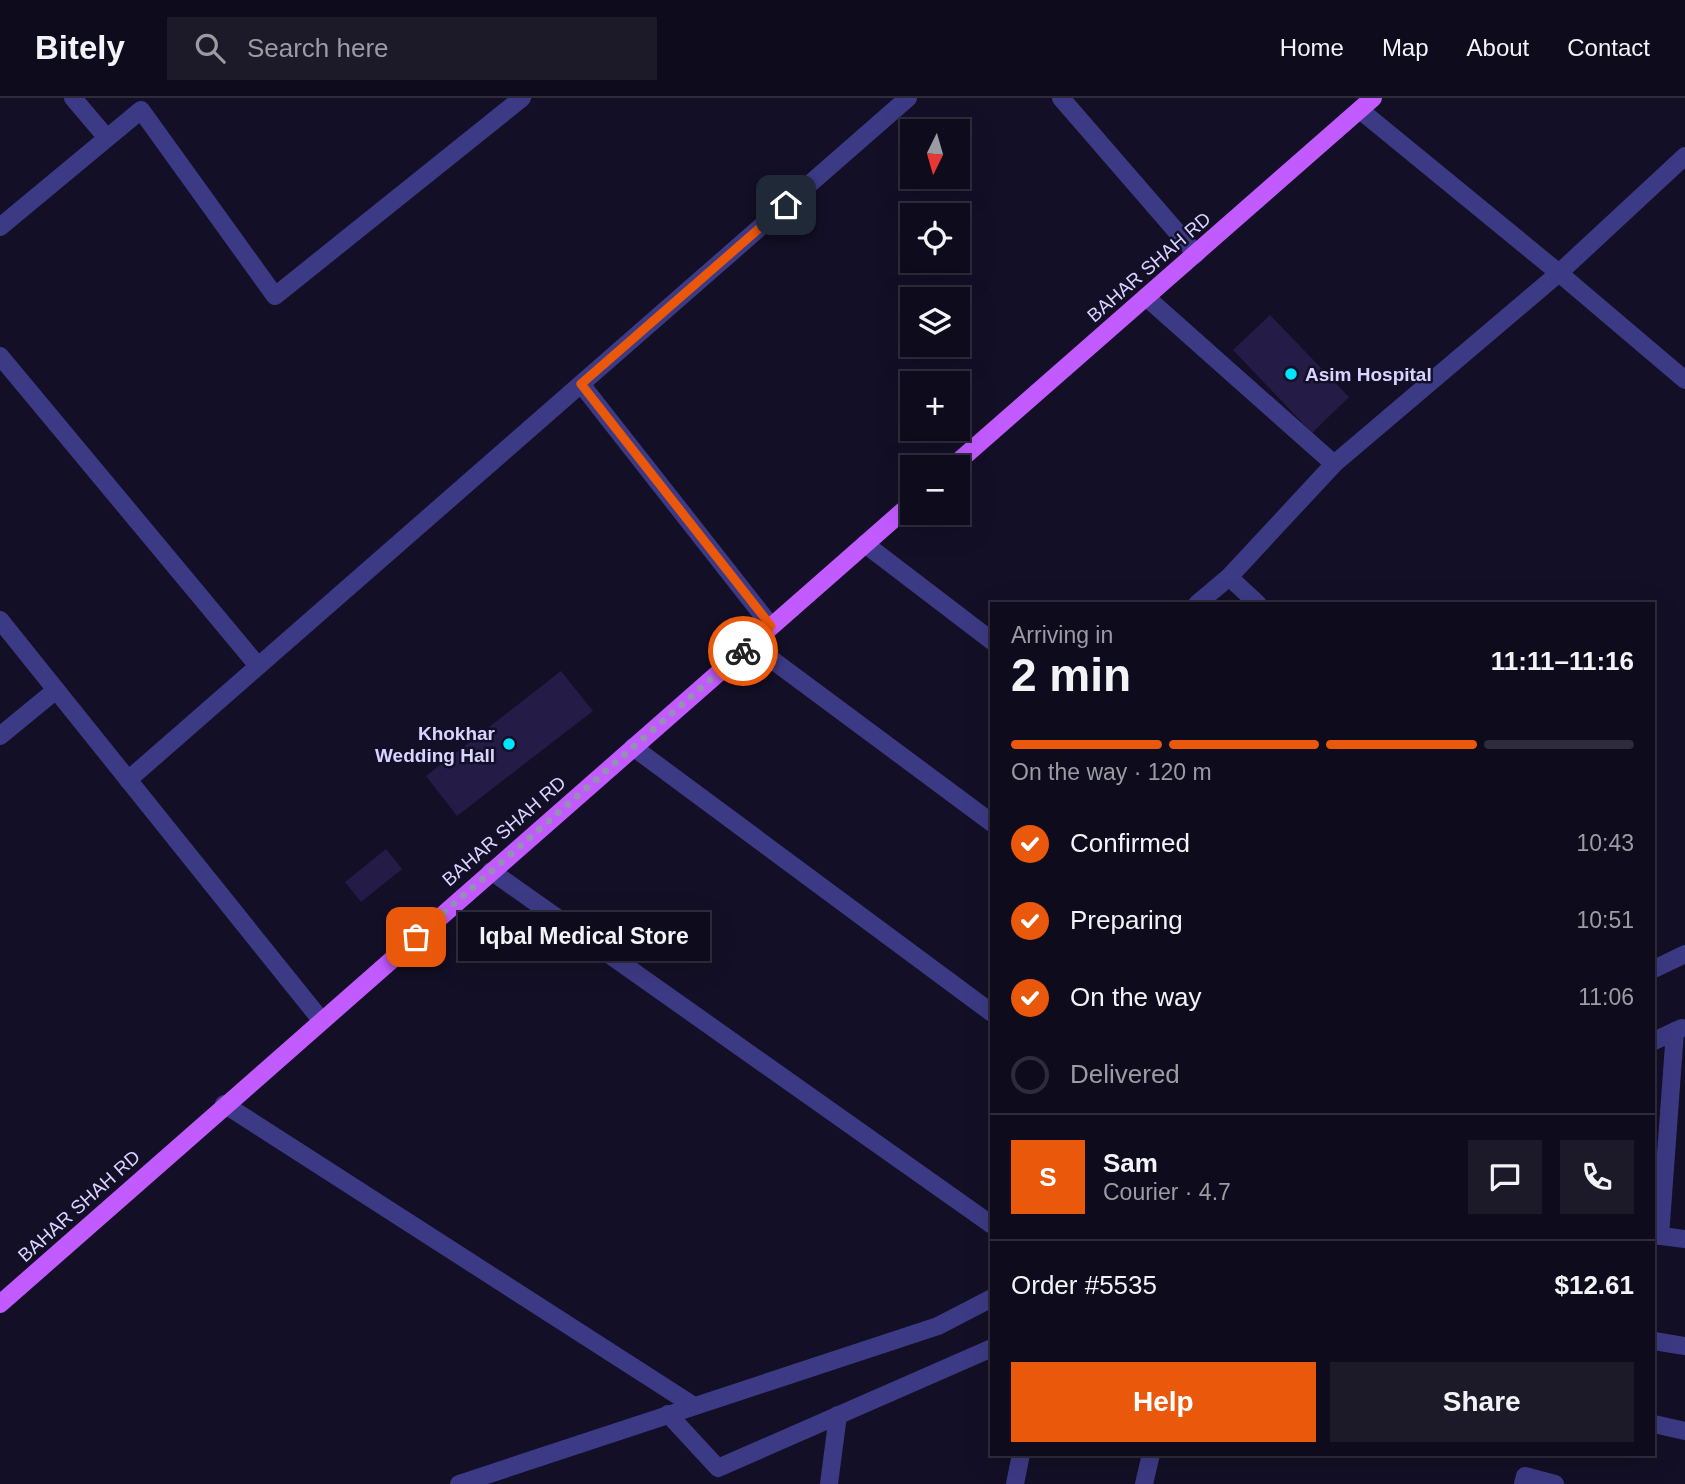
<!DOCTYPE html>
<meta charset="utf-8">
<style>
:root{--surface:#0e0b1c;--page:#1c1929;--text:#f1f3f6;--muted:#9b9ba3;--line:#2e2b3b;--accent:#ea580c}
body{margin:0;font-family:Helvetica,sans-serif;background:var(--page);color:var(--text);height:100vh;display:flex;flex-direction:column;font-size:26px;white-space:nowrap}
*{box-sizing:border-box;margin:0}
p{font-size:23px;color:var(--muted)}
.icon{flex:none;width:38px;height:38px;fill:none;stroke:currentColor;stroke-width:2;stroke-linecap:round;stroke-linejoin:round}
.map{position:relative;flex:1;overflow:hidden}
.sheet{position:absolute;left:990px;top:504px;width:665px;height:854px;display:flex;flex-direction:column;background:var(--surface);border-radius:0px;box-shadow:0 7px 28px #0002,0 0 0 2px var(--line)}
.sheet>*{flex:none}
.needle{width:46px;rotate:185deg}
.buttons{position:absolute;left:900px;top:21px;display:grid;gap:14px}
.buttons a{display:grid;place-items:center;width:70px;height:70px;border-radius:0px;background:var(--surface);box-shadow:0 7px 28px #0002,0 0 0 2px var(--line);font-size:35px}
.pin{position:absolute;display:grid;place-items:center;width:60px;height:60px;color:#fff;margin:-30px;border-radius:14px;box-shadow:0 4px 10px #0006}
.courier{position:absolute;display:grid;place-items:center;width:70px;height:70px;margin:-35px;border:5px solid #ea580c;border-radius:50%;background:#fff;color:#222;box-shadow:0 2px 9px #0007}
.bubble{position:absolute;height:49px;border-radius:0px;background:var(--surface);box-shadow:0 7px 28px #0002,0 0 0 2px var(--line);font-size:23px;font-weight:700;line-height:49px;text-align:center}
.summary em{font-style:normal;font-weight:700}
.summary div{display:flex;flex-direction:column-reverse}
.summary{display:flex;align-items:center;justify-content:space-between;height:119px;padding:0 21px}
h1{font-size:46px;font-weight:700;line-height:52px}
.bar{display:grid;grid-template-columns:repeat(4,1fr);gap:10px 7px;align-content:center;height:84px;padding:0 21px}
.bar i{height:9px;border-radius:5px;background:var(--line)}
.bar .selected{background:var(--accent)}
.bar p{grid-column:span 4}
.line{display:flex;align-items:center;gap:18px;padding:0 21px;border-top:2px solid var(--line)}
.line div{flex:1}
.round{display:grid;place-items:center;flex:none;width:74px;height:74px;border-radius:0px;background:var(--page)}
ol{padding:0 21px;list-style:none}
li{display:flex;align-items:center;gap:21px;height:77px}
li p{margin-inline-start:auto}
li .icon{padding:7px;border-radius:50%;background:var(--accent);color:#fff;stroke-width:4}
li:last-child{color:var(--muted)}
li i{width:38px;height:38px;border:4px solid var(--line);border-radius:50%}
.action{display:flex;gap:14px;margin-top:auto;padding:14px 21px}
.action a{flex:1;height:80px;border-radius:0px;background:var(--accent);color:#fff;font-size:28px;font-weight:700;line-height:80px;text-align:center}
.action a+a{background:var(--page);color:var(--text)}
header{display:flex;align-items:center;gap:42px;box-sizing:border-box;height:98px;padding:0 35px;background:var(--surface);border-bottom:2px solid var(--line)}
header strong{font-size:33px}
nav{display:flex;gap:38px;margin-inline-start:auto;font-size:24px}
.search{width:490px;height:63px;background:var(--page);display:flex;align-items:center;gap:18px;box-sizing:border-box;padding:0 24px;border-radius:0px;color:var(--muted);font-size:26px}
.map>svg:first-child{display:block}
.building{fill:#241b47}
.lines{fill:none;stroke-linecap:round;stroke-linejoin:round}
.minor{stroke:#3d3a85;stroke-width:18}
.major{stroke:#c25bff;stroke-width:18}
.done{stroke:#948fb3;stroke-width:7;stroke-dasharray:0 12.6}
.route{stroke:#ea580c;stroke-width:9}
.poi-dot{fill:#00e5ff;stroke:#130f26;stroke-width:2.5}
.labels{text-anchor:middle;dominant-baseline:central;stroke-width:5;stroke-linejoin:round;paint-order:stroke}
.street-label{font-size:19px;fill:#d9d4ff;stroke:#130f26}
.poi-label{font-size:19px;font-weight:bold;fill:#d9d4ff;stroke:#130f26;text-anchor:start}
</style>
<header>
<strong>Bitely</strong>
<div class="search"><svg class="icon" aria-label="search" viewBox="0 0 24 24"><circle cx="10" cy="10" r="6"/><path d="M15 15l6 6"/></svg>Search here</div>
<nav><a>Home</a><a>Map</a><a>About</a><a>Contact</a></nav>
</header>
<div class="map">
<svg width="1685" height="1386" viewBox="0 0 1685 1386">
<rect width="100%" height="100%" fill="#130f26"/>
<!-- building -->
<g class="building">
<polygon points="1270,217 1349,299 1312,335 1233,252"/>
<polygon points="561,573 593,613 457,718 426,678"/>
<polygon points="386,751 402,771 361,804 345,784"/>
</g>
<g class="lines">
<!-- minor -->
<g class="minor">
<polyline points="73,0 107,40"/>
<polyline points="1061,0 1196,156"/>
<polyline points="1685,58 1559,175 1685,282"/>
<polyline points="0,129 141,12 275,198 522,0"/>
<polyline points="1146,199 1334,366 1559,175 1360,12"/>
<polyline points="0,258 258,568"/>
<polyline points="581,286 771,528"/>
<polyline points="865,446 992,543"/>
<polyline points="1229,479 1258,506"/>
<polyline points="1197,506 1229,479 1334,366"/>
<polyline points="0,522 321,922"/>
<polyline points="751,546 992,725"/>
<polyline points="0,638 56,592"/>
<polyline points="633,649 992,915"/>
<polyline points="128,682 908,0"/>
<polyline points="491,773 992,1127"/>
<polyline points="1654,871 1685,856"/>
<polyline points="1654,943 1682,930"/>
<polyline points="224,1006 694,1308"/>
<polyline points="1654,1137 1685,1141"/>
<polyline points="1660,1138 1675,933"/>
<polyline points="1654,1243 1685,1248"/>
<polyline points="668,1316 718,1370 992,1250"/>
<polyline points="1654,1326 1685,1333"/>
<polyline points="459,1386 938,1228 992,1200"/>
<polyline points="829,1386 838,1317"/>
<polyline points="1015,1386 1021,1356"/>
<polyline points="1144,1386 1151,1356"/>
<polyline points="1523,1386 1525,1378 1555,1386"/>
</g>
<!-- major -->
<g class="major">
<polyline points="952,369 1373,0"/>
<polyline points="0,1206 912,405"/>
</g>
</g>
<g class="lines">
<!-- done -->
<polyline class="done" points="416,839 743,553"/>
<!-- route -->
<polyline class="route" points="743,553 771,528 581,286 786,107"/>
</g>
<!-- markers -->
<g class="poi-dot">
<circle cx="1291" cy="276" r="7"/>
<circle cx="509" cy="646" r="7"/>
</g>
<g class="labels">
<!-- street labels -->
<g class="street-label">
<text transform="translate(1149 169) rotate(-41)">BAHAR SHAH RD</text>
<text transform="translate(504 733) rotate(-41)">BAHAR SHAH RD</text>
<text transform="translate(79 1108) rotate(-42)">BAHAR SHAH RD</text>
</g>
<!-- poi labels -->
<g class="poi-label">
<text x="1305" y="276">Asim Hospital</text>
<text x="495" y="635" text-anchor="end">Khokhar<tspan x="495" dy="22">Wedding Hall</tspan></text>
</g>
</g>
</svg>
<div class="buttons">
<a><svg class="needle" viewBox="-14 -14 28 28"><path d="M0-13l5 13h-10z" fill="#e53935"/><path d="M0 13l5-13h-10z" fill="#9b9ba3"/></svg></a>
<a><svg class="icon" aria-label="locate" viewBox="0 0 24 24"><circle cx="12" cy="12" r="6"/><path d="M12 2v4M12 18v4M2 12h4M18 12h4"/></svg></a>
<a><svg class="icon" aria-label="layers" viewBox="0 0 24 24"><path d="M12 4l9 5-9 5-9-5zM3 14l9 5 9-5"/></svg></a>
<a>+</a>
<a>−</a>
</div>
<div class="pin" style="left:416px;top:839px;background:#ea580c"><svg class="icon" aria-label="bag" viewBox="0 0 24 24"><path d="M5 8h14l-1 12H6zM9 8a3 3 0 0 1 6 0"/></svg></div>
<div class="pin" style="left:786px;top:107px;background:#1f2937"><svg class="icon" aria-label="home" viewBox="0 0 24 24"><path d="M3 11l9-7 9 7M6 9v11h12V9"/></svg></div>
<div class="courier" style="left:743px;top:553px"><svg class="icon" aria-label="bike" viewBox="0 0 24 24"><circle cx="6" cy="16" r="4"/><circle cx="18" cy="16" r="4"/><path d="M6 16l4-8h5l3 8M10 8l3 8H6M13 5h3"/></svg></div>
<div class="bubble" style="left:458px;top:814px;width:252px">Iqbal Medical Store</div>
<section class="sheet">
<div class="summary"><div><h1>2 min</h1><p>Arriving in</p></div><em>11:11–11:16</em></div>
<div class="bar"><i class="selected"></i><i class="selected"></i><i class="selected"></i><i></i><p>On the way · 120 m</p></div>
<ol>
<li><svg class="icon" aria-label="check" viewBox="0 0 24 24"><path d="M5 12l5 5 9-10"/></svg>Confirmed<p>10:43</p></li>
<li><svg class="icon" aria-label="check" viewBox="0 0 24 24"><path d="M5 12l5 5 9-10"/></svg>Preparing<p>10:51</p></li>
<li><svg class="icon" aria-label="check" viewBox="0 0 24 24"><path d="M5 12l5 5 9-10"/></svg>On the way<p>11:06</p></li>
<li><i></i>Delivered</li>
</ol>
<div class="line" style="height:126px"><b class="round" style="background:var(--accent);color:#fff">S</b><div><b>Sam</b><p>Courier · 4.7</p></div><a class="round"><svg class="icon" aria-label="chat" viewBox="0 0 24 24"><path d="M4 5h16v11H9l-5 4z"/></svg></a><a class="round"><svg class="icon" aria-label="phone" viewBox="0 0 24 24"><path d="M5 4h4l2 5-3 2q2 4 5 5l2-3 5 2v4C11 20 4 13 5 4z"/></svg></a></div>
<div class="line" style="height:91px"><div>Order #5535</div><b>$12.61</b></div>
<div class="action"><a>Help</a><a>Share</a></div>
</section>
</div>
